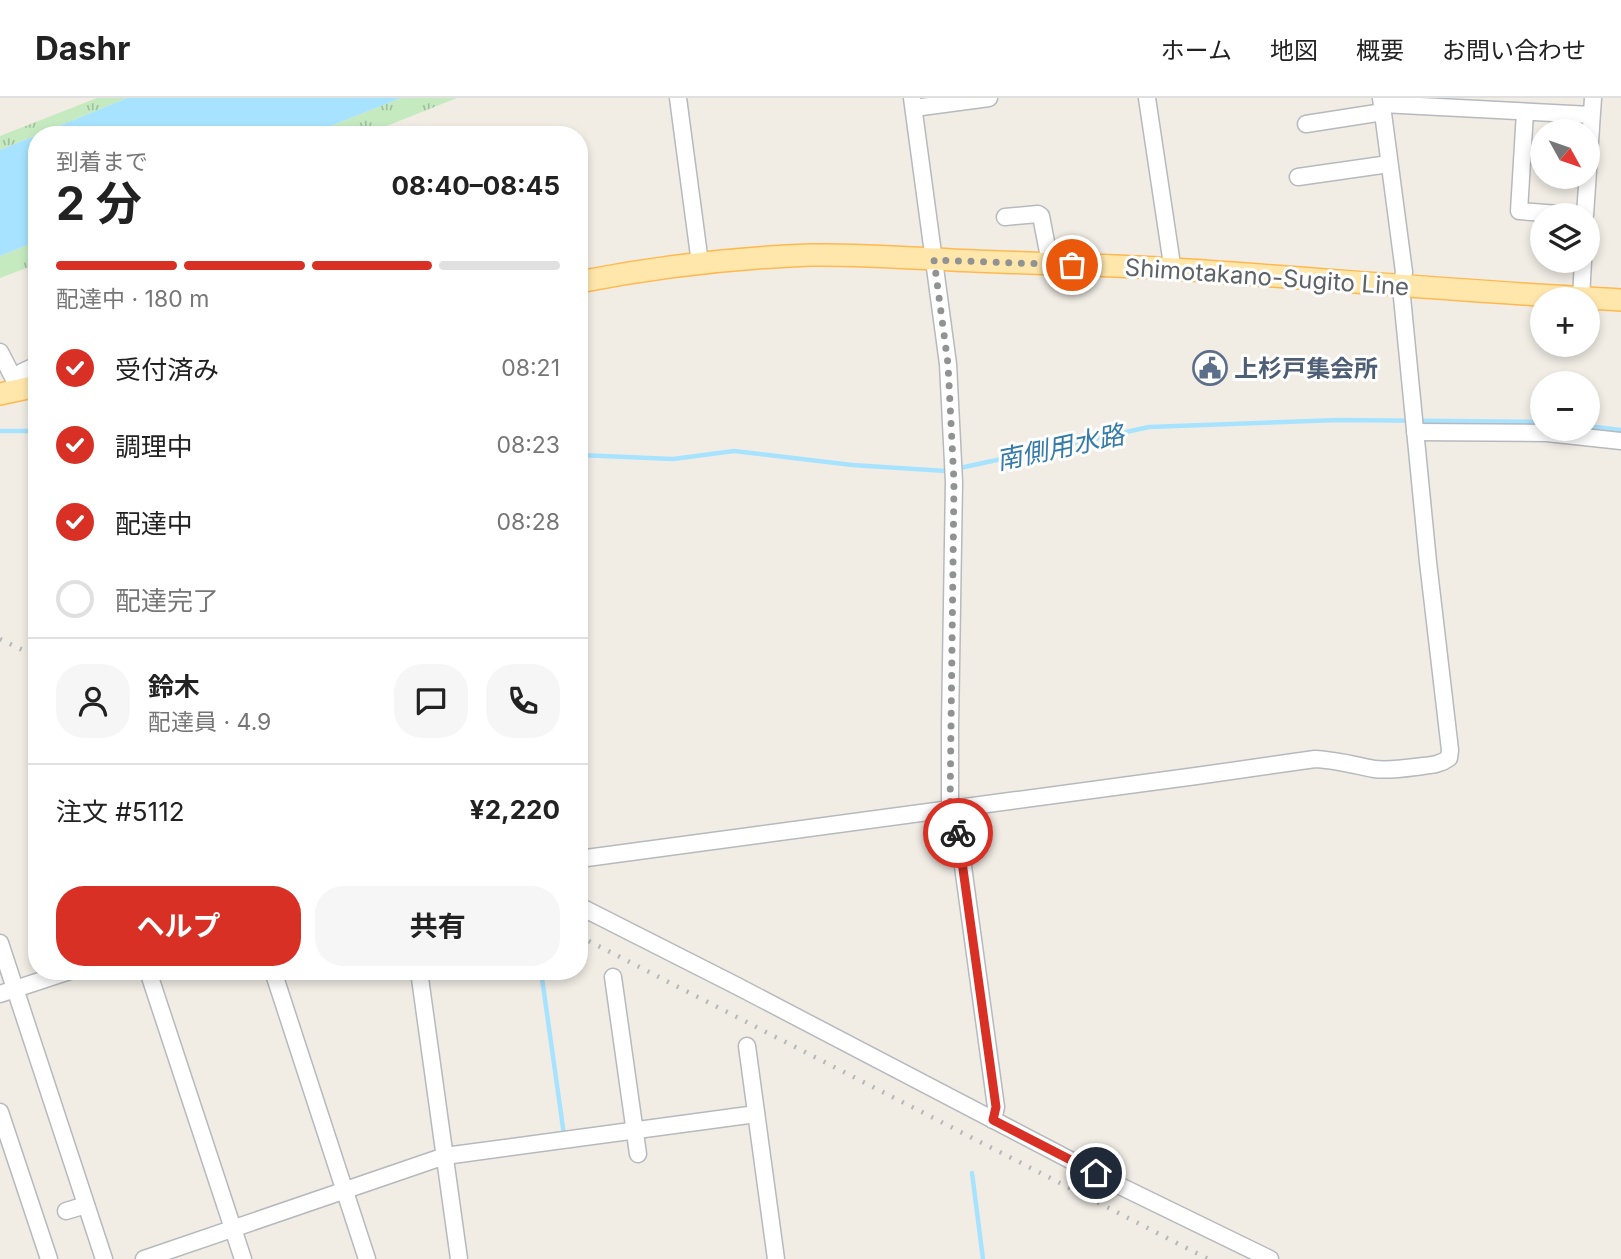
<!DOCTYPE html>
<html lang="ja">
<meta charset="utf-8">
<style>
:root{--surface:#fff;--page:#f6f6f6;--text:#222;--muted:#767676;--line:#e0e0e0;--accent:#d93025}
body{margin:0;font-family:Inter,"Noto Sans JP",sans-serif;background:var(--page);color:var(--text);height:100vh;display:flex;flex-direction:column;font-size:26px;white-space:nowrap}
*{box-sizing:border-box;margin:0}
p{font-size:23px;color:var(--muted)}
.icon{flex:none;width:38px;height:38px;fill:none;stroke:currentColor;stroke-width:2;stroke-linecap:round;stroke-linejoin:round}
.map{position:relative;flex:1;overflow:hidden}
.sheet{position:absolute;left:28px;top:28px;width:560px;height:854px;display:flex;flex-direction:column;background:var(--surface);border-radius:28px;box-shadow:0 4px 10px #0003}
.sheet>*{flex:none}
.needle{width:46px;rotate:130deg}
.controls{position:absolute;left:1530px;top:21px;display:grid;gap:14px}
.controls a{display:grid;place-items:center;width:70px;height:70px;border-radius:50%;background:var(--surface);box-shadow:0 4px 10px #0003;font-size:35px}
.pin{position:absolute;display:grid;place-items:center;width:60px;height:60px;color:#fff;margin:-30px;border:4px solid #fff;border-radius:50%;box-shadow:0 2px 7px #0007}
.courier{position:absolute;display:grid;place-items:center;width:70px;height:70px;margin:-35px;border:5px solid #d93025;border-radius:50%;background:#fff;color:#222;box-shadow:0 2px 9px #0007}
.head em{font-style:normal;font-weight:700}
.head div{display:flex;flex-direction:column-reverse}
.head{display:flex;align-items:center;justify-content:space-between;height:119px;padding:0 28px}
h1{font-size:46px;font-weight:700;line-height:52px}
.bar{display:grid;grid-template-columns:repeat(4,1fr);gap:10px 7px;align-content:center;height:84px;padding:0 28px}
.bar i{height:9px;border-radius:5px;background:var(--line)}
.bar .active{background:var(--accent)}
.bar p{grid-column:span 4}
.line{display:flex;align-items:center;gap:18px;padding:0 28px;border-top:2px solid var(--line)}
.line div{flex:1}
.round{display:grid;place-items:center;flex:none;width:74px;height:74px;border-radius:28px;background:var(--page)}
ol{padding:0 28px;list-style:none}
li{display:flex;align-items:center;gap:21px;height:77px}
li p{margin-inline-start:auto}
li .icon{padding:7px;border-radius:50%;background:var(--accent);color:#fff;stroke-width:4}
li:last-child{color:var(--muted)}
li i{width:38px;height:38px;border:4px solid var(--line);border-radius:50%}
.button{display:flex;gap:14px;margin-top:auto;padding:14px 28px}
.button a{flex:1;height:80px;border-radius:28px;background:var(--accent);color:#fff;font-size:28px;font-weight:700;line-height:80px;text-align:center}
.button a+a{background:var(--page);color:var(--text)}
header{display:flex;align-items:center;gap:42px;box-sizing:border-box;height:98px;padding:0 35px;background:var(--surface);border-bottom:2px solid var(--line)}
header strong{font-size:33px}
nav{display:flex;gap:38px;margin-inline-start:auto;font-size:24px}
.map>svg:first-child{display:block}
.grass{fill:url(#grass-tufts)}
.water{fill:#a7e3ff}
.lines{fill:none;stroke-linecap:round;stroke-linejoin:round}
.stream{stroke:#a7e3ff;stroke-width:4.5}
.minor-casing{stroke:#b6b9bd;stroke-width:19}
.major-casing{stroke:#ffb850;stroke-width:24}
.minor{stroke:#fff;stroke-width:16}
.major{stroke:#ffe7ac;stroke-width:21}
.rail{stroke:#b6b7b8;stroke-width:4.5;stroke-dasharray:2 9;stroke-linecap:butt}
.done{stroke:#919393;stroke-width:7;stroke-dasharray:0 12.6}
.route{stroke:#d93025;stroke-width:9}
.labels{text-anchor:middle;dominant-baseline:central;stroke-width:6;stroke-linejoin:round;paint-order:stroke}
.street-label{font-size:24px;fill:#5d6367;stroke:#fff}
.service-label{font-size:24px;font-weight:bold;fill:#4e5e75;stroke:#fff;text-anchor:start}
.water-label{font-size:26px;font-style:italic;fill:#347ba9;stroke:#fff}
</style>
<header>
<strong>Dashr</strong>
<nav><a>ホーム</a><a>地図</a><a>概要</a><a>お問い合わせ</a></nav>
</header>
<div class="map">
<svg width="1621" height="1161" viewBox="0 0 1621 1161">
<defs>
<pattern id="grass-tufts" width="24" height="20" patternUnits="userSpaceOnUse" patternTransform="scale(1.75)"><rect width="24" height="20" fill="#c5eac0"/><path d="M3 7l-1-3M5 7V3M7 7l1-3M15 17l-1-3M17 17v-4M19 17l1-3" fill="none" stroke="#a3c1a0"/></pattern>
</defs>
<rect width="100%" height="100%" fill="#f1ede5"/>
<!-- grass -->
<g class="grass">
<polygon points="97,0 127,0 0,52 0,38"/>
<polygon points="401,0 457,0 364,37 308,37"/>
<polygon points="37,143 37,166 0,180 0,158"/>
</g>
<!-- water -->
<g class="water">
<polygon points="127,0 401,0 308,37 37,37"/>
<polygon points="37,37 37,143 0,158 0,52"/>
</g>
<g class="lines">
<!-- stream -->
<g class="stream">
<polyline points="1587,328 1621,332"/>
<polyline points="0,333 37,333"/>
<polyline points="579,357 673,361 734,353 852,367 946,373 1149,329 1338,322 1542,324"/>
<polyline points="541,873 564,1037"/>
<polyline points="972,1075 983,1161"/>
</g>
<!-- minor casing -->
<g class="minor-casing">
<g id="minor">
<polyline points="678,0 700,165"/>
<polyline points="912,0 948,266 954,384 950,629 950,711"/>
<polyline points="1147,0 1171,160 1170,171"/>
<polyline points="1382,6 1591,17"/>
<polyline points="914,10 989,0"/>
<polyline points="1525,14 1519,113 1571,117"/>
<polyline points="1306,26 1383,14"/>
<polyline points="1298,79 1389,66"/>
<polyline points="1585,117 1593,0"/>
<polyline points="1005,119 1038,116 1041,118 1048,154 1047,166"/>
<polyline points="1581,200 1583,163"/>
<polyline points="0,254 14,281"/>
<polyline points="16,292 14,281 22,274 37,267"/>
<polyline points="1415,334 1547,335 1621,343"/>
<polyline points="955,710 996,1009 993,1022"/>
<path d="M579 761 1196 678 1315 661C1336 662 1354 667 1374 671 1391 673 1407 670 1423 668 1433 667 1441 666 1449 660L1450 652 1428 464 1402 199 1401 188 1404 174 1381 0"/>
<polyline points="579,808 737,888 1118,1087 1270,1161"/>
<polyline points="0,845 104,1161"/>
<polyline points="148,873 243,1161"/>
<polyline points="273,873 367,1161"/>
<polyline points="419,873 459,1161"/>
<polyline points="613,879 638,1056"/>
<polyline points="0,896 70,873"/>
<polyline points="747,948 776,1161"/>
<polyline points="0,1014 49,1161"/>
<polyline points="66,1113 86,1107"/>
<polyline points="144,1161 445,1058 756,1016"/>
</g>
</g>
<!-- major casing -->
<g class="major-casing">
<g id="major">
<path d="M579 184C655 169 732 160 810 157 873 156 936 162 1000 164 1057 166 1116 167 1174 171 1323 181 1472 194 1621 202"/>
<polyline points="0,296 37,288"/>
</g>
</g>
<!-- minor -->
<use href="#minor" class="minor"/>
<!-- major -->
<use href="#major" class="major"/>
<!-- rail -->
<g class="rail">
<polyline points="0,541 37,559"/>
<polyline points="579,838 1208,1161"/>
</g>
</g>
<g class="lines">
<!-- done -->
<polyline class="done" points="958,735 955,710 950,711 954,384 948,266 934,162 1072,167"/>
<!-- route -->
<polyline class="route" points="958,735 996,1009 993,1022 1096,1075"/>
</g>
<!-- icons -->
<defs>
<g id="civic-ring" transform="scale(1.75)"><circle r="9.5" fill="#fff" stroke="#5c6f8a" stroke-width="1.5"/><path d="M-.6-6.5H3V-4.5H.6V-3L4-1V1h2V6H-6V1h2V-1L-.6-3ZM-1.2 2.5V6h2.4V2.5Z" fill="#5c6f8a"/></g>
</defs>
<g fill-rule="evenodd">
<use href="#civic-ring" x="1210" y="270"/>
</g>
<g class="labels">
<!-- street labels -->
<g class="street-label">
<text transform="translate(1267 179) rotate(4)">Shimotakano-Sugito Line</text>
</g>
<!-- service labels -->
<g class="service-label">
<text x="1234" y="270">上杉戸集会所</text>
</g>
<!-- water labels -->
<g class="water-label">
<text transform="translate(1060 349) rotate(-12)">南側用水路</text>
</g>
</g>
</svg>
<div class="controls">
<a><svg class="needle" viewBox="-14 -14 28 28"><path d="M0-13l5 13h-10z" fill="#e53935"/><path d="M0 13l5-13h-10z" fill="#767676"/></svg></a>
<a><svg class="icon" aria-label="layers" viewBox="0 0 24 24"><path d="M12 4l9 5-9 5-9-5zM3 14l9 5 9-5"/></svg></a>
<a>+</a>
<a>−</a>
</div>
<div class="pin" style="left:1072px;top:167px;background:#ea580c"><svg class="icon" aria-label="bag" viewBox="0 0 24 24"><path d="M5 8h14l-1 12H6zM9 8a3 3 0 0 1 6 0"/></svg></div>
<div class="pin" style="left:1096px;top:1075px;background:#1f2937"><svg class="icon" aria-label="home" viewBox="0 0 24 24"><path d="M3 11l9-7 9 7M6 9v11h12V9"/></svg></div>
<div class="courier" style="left:958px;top:735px"><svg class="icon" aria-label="bike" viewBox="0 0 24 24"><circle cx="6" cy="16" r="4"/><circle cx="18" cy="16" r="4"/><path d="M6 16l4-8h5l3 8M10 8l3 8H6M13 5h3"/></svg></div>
<section class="sheet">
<div class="head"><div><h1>2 分</h1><p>到着まで</p></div><em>08:40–08:45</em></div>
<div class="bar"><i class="active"></i><i class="active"></i><i class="active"></i><i></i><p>配達中 · 180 m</p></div>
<ol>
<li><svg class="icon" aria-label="check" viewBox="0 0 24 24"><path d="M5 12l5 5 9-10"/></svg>受付済み<p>08:21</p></li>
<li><svg class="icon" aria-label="check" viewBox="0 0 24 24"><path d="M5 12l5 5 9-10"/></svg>調理中<p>08:23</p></li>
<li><svg class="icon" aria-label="check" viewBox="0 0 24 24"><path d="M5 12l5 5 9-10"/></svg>配達中<p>08:28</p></li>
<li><i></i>配達完了</li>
</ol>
<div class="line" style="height:126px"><a class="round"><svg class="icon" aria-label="person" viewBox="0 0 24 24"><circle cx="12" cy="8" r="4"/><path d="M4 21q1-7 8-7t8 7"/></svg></a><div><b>鈴木</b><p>配達員 · 4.9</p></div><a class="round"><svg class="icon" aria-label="chat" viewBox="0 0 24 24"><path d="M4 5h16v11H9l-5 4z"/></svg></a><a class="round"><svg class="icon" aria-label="phone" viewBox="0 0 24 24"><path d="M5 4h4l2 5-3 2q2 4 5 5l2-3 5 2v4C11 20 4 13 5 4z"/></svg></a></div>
<div class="line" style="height:91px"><div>注文 #5112</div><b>¥2,220</b></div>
<div class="button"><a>ヘルプ</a><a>共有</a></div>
</section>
</div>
